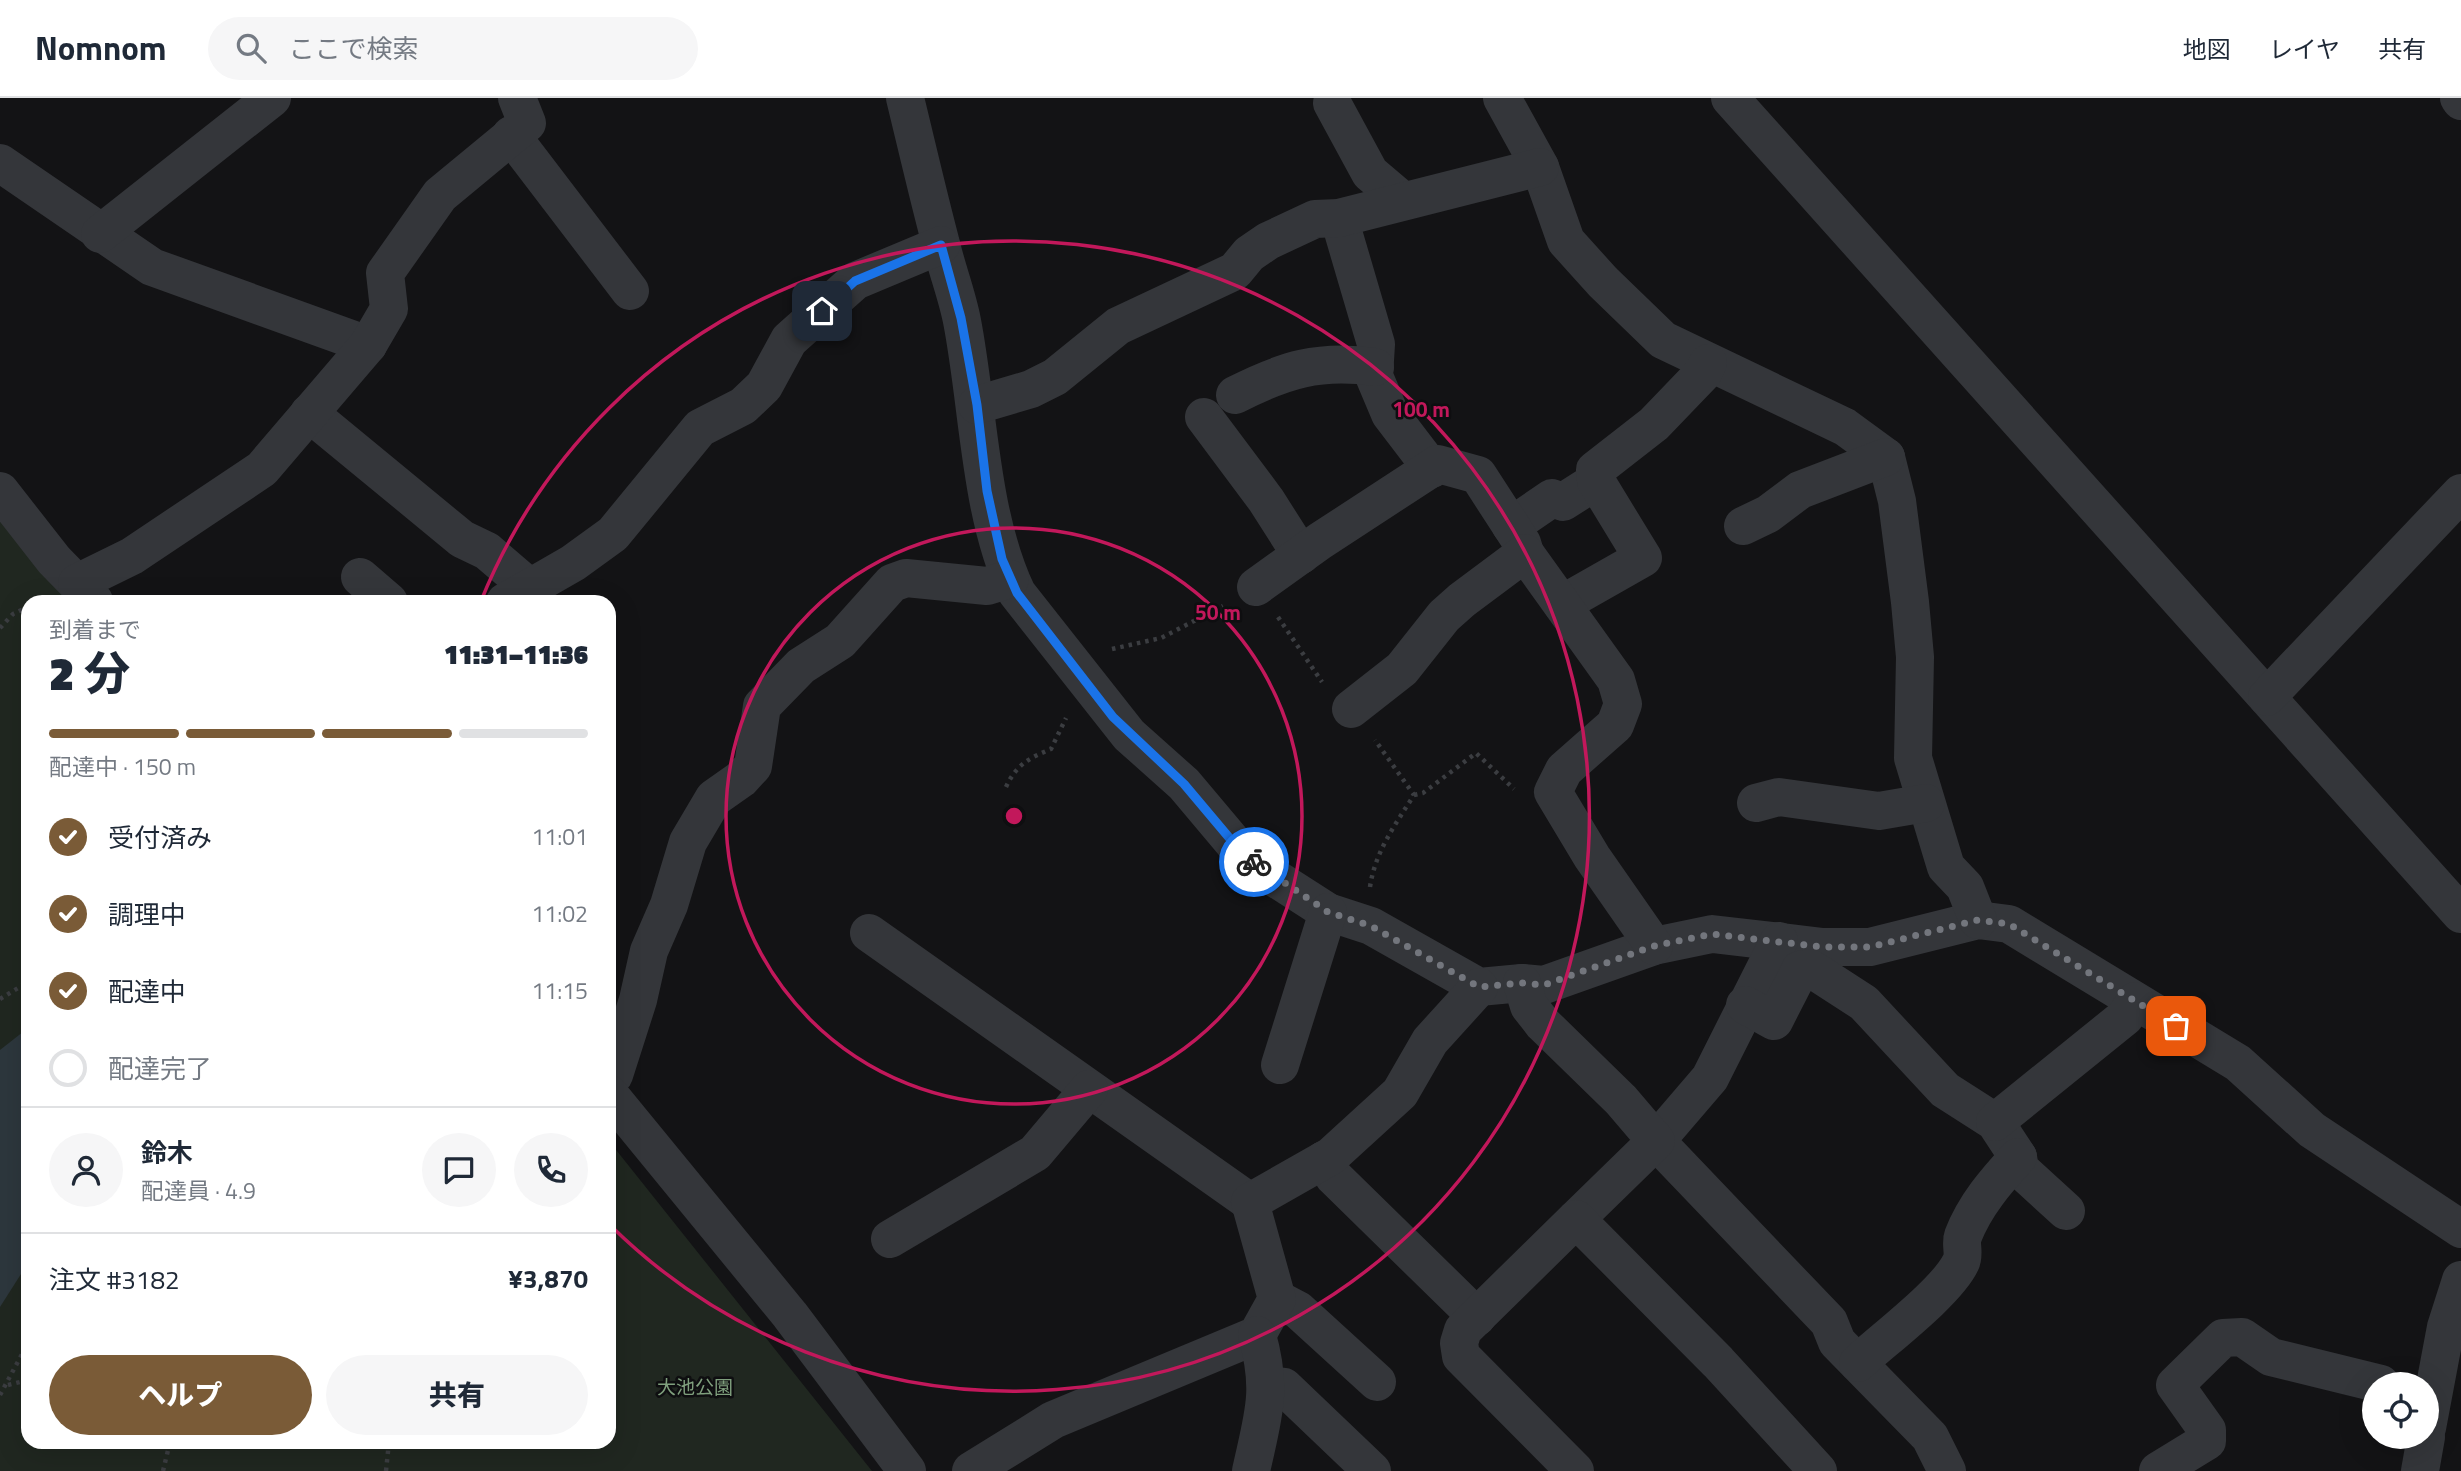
<!DOCTYPE html>
<html lang="ja">
<meta charset="utf-8">
<style>
:root{--surface:#fff;--page:#f6f6f7;--text:#1f2937;--muted:#747a83;--line:#e0e1e3;--accent:#7a5b37}
body{margin:0;font-family:"Titillium Web","Noto Sans JP",sans-serif;background:var(--page);color:var(--text);height:100vh;display:flex;flex-direction:column;font-size:26px;white-space:nowrap}
*{box-sizing:border-box;margin:0}
p{font-size:23px;color:var(--muted)}
.icon{flex:none;width:38px;height:38px;fill:none;stroke:currentColor;stroke-width:2;stroke-linecap:round;stroke-linejoin:round}
.map{position:relative;flex:1;overflow:hidden}
.details{position:absolute;left:21px;top:497px;width:595px;height:854px;display:flex;flex-direction:column;background:var(--surface);border-radius:21px;box-shadow:0 7px 28px #0002}
.details>*{flex:none}
.buttons{position:absolute;left:2362px;top:1274px;display:grid;gap:14px}
.buttons a{display:grid;place-items:center;width:77px;height:77px;border-radius:50%;background:var(--surface);box-shadow:0 7px 28px #0002;font-size:35px}
.pin{position:absolute;display:grid;place-items:center;width:60px;height:60px;color:#fff;margin:-30px;border-radius:14px;box-shadow:0 4px 10px #0006}
.courier{position:absolute;display:grid;place-items:center;width:70px;height:70px;margin:-35px;border:5px solid #1a73e8;border-radius:50%;background:#fff;color:#222;box-shadow:0 2px 9px #0007}
.summary em{font-style:normal;font-weight:800}
.summary div{display:flex;flex-direction:column-reverse}
.summary{display:flex;align-items:center;justify-content:space-between;height:119px;padding:0 28px}
h1{font-size:46px;font-weight:800;line-height:52px}
.bar{display:grid;grid-template-columns:repeat(4,1fr);gap:10px 7px;align-content:center;height:84px;padding:0 28px}
.bar i{height:9px;border-radius:5px;background:var(--line)}
.bar .selected{background:var(--accent)}
.bar p{grid-column:span 4}
.line{display:flex;align-items:center;gap:18px;padding:0 28px;border-top:2px solid var(--line)}
.line div{flex:1}
.round{display:grid;place-items:center;flex:none;width:74px;height:74px;border-radius:37px;background:var(--page)}
ol{padding:0 28px;list-style:none}
li{display:flex;align-items:center;gap:21px;height:77px}
li p{margin-inline-start:auto}
li .icon{padding:7px;border-radius:50%;background:var(--accent);color:#fff;stroke-width:4}
li:last-child{color:var(--muted)}
li i{width:38px;height:38px;border:4px solid var(--line);border-radius:50%}
.primary-button{display:flex;gap:14px;margin-top:auto;padding:14px 28px}
.primary-button a{flex:1;height:80px;border-radius:42px;background:var(--accent);color:#fff;font-size:28px;font-weight:800;line-height:80px;text-align:center}
.primary-button a+a{background:var(--page);color:var(--text)}
header{display:flex;align-items:center;gap:42px;box-sizing:border-box;height:98px;padding:0 35px;background:var(--surface);border-bottom:2px solid var(--line)}
header strong{font-size:33px}
nav{display:flex;gap:38px;margin-inline-start:auto;font-size:24px}
.search{width:490px;height:63px;background:var(--page);display:flex;align-items:center;gap:18px;box-sizing:border-box;padding:0 24px;border-radius:38px;color:var(--muted);font-size:26px}
.map>svg:first-child{display:block}
.green{fill:#202720}
.water{fill:#2d373d}
.lines{fill:none;stroke-linecap:round;stroke-linejoin:round}
.path{stroke:#3b3d41;stroke-width:4.5;stroke-dasharray:3.5 5;stroke-linecap:butt}
.minor{stroke:#34363a;stroke-width:38}
.done{stroke:#73767d;stroke-width:7;stroke-dasharray:0 12.6}
.route{stroke:#1a73e8;stroke-width:9}
.ring{fill:none;stroke:#c2185b;stroke-width:3.5}
.labels{text-anchor:middle;dominant-baseline:central;stroke-width:5;stroke-linejoin:round;paint-order:stroke}
.park-label{font-size:19px;fill:#7f9f7d;stroke:#0e0e10}
.centre{fill:#c2185b;stroke:#0e0e10;stroke-width:3.5}
.ring-label{font-size:21px;text-anchor:middle;font-weight:bold;fill:#c2185b;stroke:#0e0e10;stroke-width:5;stroke-linejoin:round;paint-order:stroke}
</style>
<header>
<strong>Nomnom</strong>
<div class="search"><svg class="icon" aria-label="search" viewBox="0 0 24 24"><circle cx="10" cy="10" r="6"/><path d="M15 15l6 6"/></svg>ここで検索</div>
<nav><a>地図</a><a>レイヤ</a><a>共有</a></nav>
</header>
<div class="map">
<svg width="2461" height="1373" viewBox="0 0 2461 1373">
<rect width="100%" height="100%" fill="#131315"/>
<!-- green -->
<polygon class="green" points="0,417 72,504 28,504 28,1344 609,1344 609,1043 872,1373 0,1373"/>
<!-- water -->
<polygon class="water" points="28,930 28,1165 0,1209 0,952"/>
<g class="lines">
<!-- path -->
<g class="path">
<polyline points="1278,519 1322,584"/>
<polyline points="0,530 13,516 28,509"/>
<polyline points="1112,551 1161,540 1223,508"/>
<path d="M1006 689C1016 667 1029 660 1051 651L1066 620"/>
<polyline points="1414,697 1423,695 1476,655 1514,691"/>
<path d="M1370 789C1375 754 1395 727 1414 697L1375 642"/>
<polyline points="0,901 28,884"/>
<polyline points="8,1287 28,1282"/>
<polyline points="0,1297 28,1245"/>
<polyline points="163,1373 170,1344"/>
<polyline points="386,1373 389,1344"/>
</g>
<!-- minor -->
<g class="minor">
<path d="M905 0C917 49 928 97 941 146 947 172 957 197 962 223 979 311 979 415 1017 495L1129 637 1184 686 1237 749 1261 771 1328 814 1371 828 1479 889 1522 885 1544 887 1654 848 1712 836 1823 849H1870L1978 822 2009 826 2238 965 2312 1032 2461 1131"/>
<polyline points="1502,0 1540,69 1566,143 1603,184 1663,242 1845,329 1886,359 1897,403 1910,504 1915,559 1913,660 1946,769 1965,789 1978,822"/>
<polyline points="1730,0 2461,816"/>
<polyline points="2459,0 2461,3"/>
<polyline points="1332,5 1370,75 1403,103"/>
<polyline points="511,37 630,193"/>
<polyline points="0,65 152,169 368,247"/>
<polyline points="1339,120 1376,246 1374,278 1390,316 1432,371"/>
<polyline points="100,136 272,0"/>
<path d="M1235 297C1284 272 1319 261 1375 269"/>
<polyline points="977,307 1031,291 1055,279 1118,228 1235,173 1249,156 1268,143 1315,121 1339,120 1540,69"/>
<polyline points="309,315 462,441 487,453 530,490"/>
<polyline points="1204,319 1266,402 1301,457"/>
<polyline points="0,393 54,462 94,503"/>
<polyline points="1511,428 1552,400 1563,404 1596,383"/>
<polyline points="1743,428 1768,416 1800,392 1886,359"/>
<polyline points="360,479 389,504"/>
<polyline points="77,485 132,458 262,371 368,247 389,211 385,175 440,97 527,25 517,0"/>
<polyline points="1256,489 1320,443 1438,366 1478,377 1522,445 1525,455"/>
<polyline points="505,504 573,465 613,436 700,330 743,308 764,288 789,242 855,183 941,147"/>
<polyline points="1562,506 1643,460 1596,383 1595,372 1654,326 1703,275 1708,265"/>
<polyline points="2267,599 2461,395"/>
<polyline points="1351,611 1402,571 1444,518 1462,502 1525,455 1616,582 1623,606 1615,627 1564,672 1553,694 1592,759 1654,848"/>
<polyline points="1756,705 1779,699 1879,713 1926,705"/>
<polyline points="869,835 1250,1104"/>
<polyline points="1779,843 1710,980 1656,1043 1829,1224 1837,1244 1930,1339 1947,1373"/>
<polyline points="1522,885 1529,908 1543,926 1621,1002 1656,1043 1576,1121"/>
<polyline points="1745,907 1774,923 1800,872 1810,870 1864,905 1945,992 1995,1024 2018,1059 2020,1071 2066,1113"/>
<polyline points="1280,967 1328,814"/>
<polyline points="609,981 614,977 638,902 649,853 669,807 688,744 714,700 741,681 753,668 762,608 801,568 840,543 892,485 906,480 987,488 1010,481"/>
<polyline points="609,996 790,1217 907,1373"/>
<polyline points="1995,1024 2125,919 2135,903"/>
<polyline points="1324,1062 1334,1079 1477,1219"/>
<polyline points="890,1141 1035,1055 1089,991"/>
<polyline points="1277,1201 1298,1212 1377,1284"/>
<path d="M1858 1265C1884 1241 1947 1194 1961 1164 1965 1156 1960 1146 1963 1138 1975 1107 1996 1083 2018 1059"/>
<polyline points="1266,1287 1284,1289 1372,1373"/>
<polyline points="2427,1330 2446,1229 2461,1182"/>
<polyline points="971,1373 1053,1322 1257,1237 1277,1201 1250,1104 1331,1058 1400,995 1430,943 1479,889"/>
<path d="M1251 1373C1263 1318 1273 1293 1257 1237"/>
<polyline points="1575,1373 1461,1258 1459,1245 1463,1232 1576,1121 1718,1264 1818,1373"/>
<polyline points="2158,1373 2207,1343 2207,1332 2175,1287 2223,1240 2242,1239 2271,1259 2381,1286"/>
<polyline points="2420,1373 2426,1339"/>
</g>
</g>
<g class="lines">
<!-- done -->
<polyline class="done" points="1254,764 1328,814 1371,828 1479,889 1522,885 1544,887 1654,848 1712,836 1822,849 1870,849 1978,822 2009,826 2176,928"/>
<!-- route -->
<polyline class="route" points="822,213 855,183 941,147 961,220 977,307 987,393 1002,461 1017,495 1113,619 1184,686 1237,749 1254,764"/>
</g>
<!-- distance rings -->
<g class="ring">
<circle cx="1014" cy="718" r="288"/>
<path d="M481 503A575 575 0 1 1 611 1128"/>
</g>
<g class="labels">
<!-- park labels -->
<g class="park-label">
<text x="695" y="1288">大池公園</text>
</g>
</g>
<circle cx="1014" cy="718" r="10" class="centre"/>
<g class="ring-label">
<text x="1421" y="319">100 m</text>
<text x="1218" y="522">50 m</text>
</g>
</svg>
<div class="buttons">
<a><svg class="icon" aria-label="locate" viewBox="0 0 24 24"><circle cx="12" cy="12" r="6"/><path d="M12 2v4M12 18v4M2 12h4M18 12h4"/></svg></a>
</div>
<div class="pin" style="left:2176px;top:928px;background:#ea580c"><svg class="icon" aria-label="bag" viewBox="0 0 24 24"><path d="M5 8h14l-1 12H6zM9 8a3 3 0 0 1 6 0"/></svg></div>
<div class="pin" style="left:822px;top:213px;background:#1f2937"><svg class="icon" aria-label="home" viewBox="0 0 24 24"><path d="M3 11l9-7 9 7M6 9v11h12V9"/></svg></div>
<div class="courier" style="left:1254px;top:764px"><svg class="icon" aria-label="bike" viewBox="0 0 24 24"><circle cx="6" cy="16" r="4"/><circle cx="18" cy="16" r="4"/><path d="M6 16l4-8h5l3 8M10 8l3 8H6M13 5h3"/></svg></div>
<section class="details">
<div class="summary"><div><h1>2 分</h1><p>到着まで</p></div><em>11:31–11:36</em></div>
<div class="bar"><i class="selected"></i><i class="selected"></i><i class="selected"></i><i></i><p>配達中 · 150 m</p></div>
<ol>
<li><svg class="icon" aria-label="check" viewBox="0 0 24 24"><path d="M5 12l5 5 9-10"/></svg>受付済み<p>11:01</p></li>
<li><svg class="icon" aria-label="check" viewBox="0 0 24 24"><path d="M5 12l5 5 9-10"/></svg>調理中<p>11:02</p></li>
<li><svg class="icon" aria-label="check" viewBox="0 0 24 24"><path d="M5 12l5 5 9-10"/></svg>配達中<p>11:15</p></li>
<li><i></i>配達完了</li>
</ol>
<div class="line" style="height:126px"><a class="round"><svg class="icon" aria-label="person" viewBox="0 0 24 24"><circle cx="12" cy="8" r="4"/><path d="M4 21q1-7 8-7t8 7"/></svg></a><div><b>鈴木</b><p>配達員 · 4.9</p></div><a class="round"><svg class="icon" aria-label="chat" viewBox="0 0 24 24"><path d="M4 5h16v11H9l-5 4z"/></svg></a><a class="round"><svg class="icon" aria-label="phone" viewBox="0 0 24 24"><path d="M5 4h4l2 5-3 2q2 4 5 5l2-3 5 2v4C11 20 4 13 5 4z"/></svg></a></div>
<div class="line" style="height:91px"><div>注文 #3182</div><b>¥3,870</b></div>
<div class="primary-button"><a>ヘルプ</a><a>共有</a></div>
</section>
</div>
